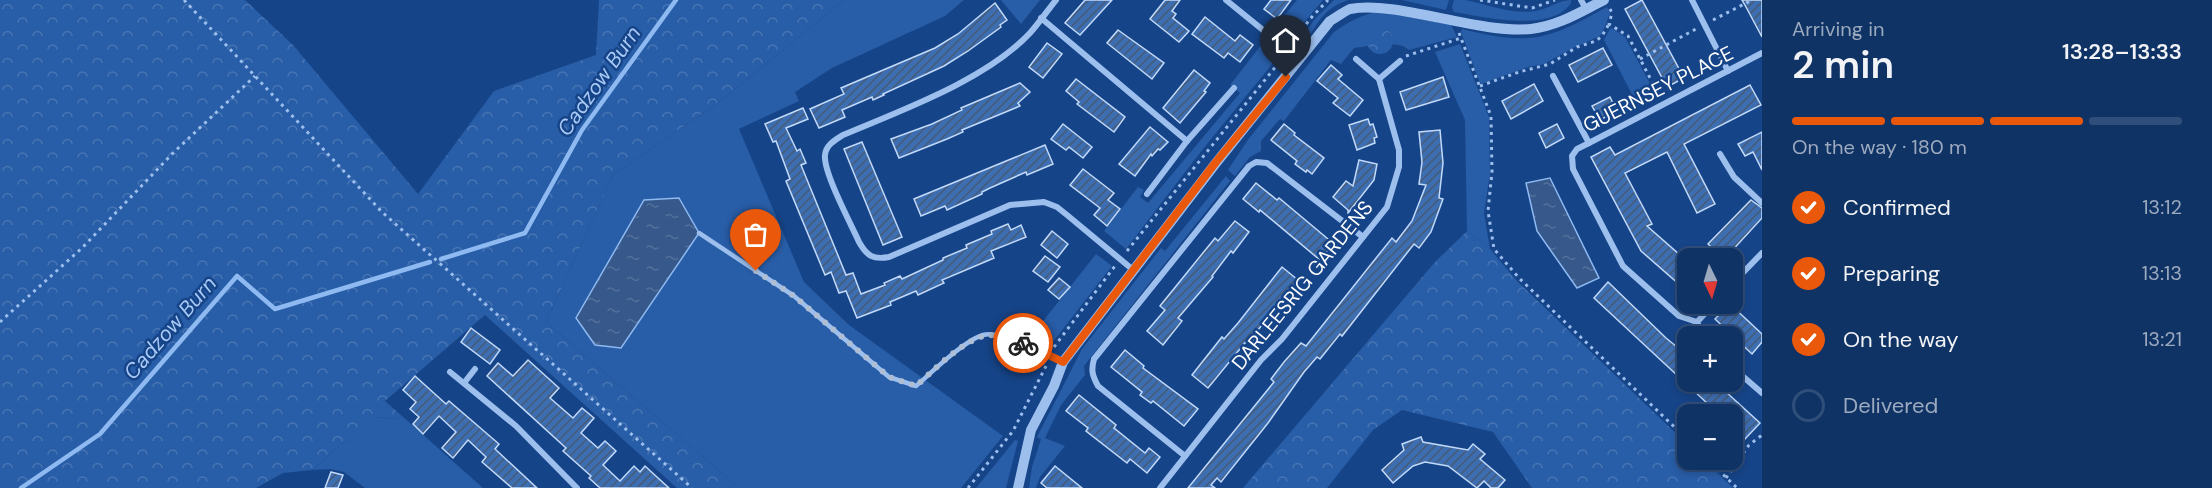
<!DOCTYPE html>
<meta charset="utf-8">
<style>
:root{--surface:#103366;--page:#1e3f6f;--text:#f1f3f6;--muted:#9caabf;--line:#304e7a;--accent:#ea580c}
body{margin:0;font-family:"DM Sans",sans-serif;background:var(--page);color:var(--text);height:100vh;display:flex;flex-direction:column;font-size:22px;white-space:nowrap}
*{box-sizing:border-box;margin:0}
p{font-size:20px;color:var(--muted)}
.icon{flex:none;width:33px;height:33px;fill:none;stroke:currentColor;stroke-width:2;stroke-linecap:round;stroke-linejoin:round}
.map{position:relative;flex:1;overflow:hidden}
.side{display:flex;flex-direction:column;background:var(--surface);width:450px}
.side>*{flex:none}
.needle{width:39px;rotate:175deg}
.fabs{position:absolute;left:1677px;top:248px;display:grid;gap:12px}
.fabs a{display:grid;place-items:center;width:66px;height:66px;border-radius:12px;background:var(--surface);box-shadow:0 3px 9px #0003,0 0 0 2px var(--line);font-size:30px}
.pin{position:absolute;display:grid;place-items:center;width:51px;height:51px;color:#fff;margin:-62px -26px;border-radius:50% 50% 50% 0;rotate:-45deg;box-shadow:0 0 6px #0007}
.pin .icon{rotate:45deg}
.courier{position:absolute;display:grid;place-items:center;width:60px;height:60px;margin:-30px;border:4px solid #ea580c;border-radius:50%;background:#fff;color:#222;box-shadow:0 2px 8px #0007}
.headline em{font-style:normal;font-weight:600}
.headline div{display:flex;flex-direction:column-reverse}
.headline{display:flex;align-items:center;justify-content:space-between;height:102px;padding:0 30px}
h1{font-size:39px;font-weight:600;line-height:45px}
.bar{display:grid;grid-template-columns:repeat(4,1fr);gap:9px 6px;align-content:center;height:72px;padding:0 30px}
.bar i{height:8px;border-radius:4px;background:var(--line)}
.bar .active{background:var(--accent)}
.bar p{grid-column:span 4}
ol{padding:0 30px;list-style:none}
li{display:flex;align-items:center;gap:18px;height:66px}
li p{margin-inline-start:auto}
li .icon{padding:6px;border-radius:50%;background:var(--accent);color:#fff;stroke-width:4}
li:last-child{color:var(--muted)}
li i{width:33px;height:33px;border:3px solid var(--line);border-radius:50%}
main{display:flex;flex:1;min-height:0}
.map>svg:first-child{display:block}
.green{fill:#285da7}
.forest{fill:url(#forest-crowns)}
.water{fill:url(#water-ripples);stroke:#8eb9f1;stroke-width:1.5}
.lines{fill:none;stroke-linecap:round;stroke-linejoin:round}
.stream{stroke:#8eb9f1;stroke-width:4.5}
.building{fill:url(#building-hatch);stroke:#c2dafa;stroke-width:1.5}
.path{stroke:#9cbfee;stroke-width:3;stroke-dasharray:3 4.5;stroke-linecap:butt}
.service{stroke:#9cbfee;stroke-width:4.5}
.minor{stroke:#9cbfee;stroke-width:6}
.tertiary{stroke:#9cbfee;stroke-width:10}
.done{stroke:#adbed5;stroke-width:6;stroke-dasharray:0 10.8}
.route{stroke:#ea580c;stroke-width:8}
.labels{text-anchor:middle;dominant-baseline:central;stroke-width:5;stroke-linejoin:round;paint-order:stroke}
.street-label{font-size:20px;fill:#fff;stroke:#164488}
.water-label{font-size:21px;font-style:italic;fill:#a8c9f6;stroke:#164488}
</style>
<main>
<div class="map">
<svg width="1762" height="488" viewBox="0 0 1762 488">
<defs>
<pattern id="forest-crowns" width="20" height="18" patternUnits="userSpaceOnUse" patternTransform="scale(1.5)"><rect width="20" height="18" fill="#285da7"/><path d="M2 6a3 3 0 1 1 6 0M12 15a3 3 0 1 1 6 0" fill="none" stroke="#4875b4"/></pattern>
<pattern id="water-ripples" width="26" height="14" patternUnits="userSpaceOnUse" patternTransform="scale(1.5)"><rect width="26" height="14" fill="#36588b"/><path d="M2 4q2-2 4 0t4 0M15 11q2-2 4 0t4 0" fill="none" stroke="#54719c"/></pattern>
<pattern id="building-hatch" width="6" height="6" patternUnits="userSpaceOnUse" patternTransform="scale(1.5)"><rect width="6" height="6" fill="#3e6eb2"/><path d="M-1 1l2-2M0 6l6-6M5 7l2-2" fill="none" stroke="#465a75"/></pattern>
</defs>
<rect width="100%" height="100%" fill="#164488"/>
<!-- green -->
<g class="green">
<polygon points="844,0 964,0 945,16 832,68 795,92 799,101 739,129 804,282 849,325 1003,436 961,488 739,488 546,322 613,175 719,102"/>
<polygon points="1001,0 1040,0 1021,24"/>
<polygon points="1297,0 1323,0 1291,38 1275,27"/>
<path d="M1334 0H1348C1338 4 1330 8 1323 16 1315 24 1309 42 1298 44L1314 20Z"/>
<polygon points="1402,0 1449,0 1446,10"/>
<path d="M1454 0H1465C1486 4 1513 15 1535 11 1549 9 1558 0 1571 0V3C1552 33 1483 17 1454 12L1452 7Z"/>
<path d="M1607 7 1610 13 1602 34 1598 37 1575 47 1544 64 1528 67 1484 83H1480L1461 32 1462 29C1487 35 1516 42 1542 36 1565 31 1586 18 1607 7Z"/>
<path d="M1377 12 1390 13 1451 25 1457 37 1409 50 1403 46 1392 44 1390 34 1387 30 1374 29 1369 35 1368 46 1354 48 1341 64 1331 60 1284 121 1280 119 1261 141V151L1250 157 1235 176 1228 170 1247 141 1334 32C1349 22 1360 15 1377 12Z"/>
<polygon points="1612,28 1625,37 1656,95 1638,106 1604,40 1610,29"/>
<polygon points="1262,44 1277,58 1203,149 1126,249 1104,231 1138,187 1144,190 1140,197 1148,203 1240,93 1230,85"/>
<polygon points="1460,44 1489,117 1490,174 1484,213 1490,249 1467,231 1465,120 1435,52"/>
<polygon points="1226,176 1230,181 1084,366 1085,375 1061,405 1045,438 1065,446 1040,477 1036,488 1029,488 1032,467 1041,439 1037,437 1082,349 1161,248 1165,251"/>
<polygon points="1096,254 1112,266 1049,347 1029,339"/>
<polygon points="402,416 483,488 365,488 344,472 330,469 312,470 342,444 363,433 376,417 395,419"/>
<polygon points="1015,440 1018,441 1006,488 976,488"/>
</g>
<!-- forest -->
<g class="forest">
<polygon points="0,0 245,0 293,45 418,194 494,91 596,55 599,0 844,0 719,102 613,175 546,322 739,488 677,488 485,315 385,401 402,416 395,419 376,417 364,433 342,444 312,470 283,473 256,488 0,488"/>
<circle cx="1380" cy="41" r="13"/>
<polygon points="1467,231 1490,249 1517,281 1687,444 1688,459 1703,459 1733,488 1532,488 1493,432 1402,410 1373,430 1327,488 1243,488 1435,262"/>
</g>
<!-- water -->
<g class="water">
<polygon points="1550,178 1599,278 1577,288 1537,231 1526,183"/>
<polygon points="679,198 699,233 621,348 595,345 576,318 644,200"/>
</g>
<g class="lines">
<!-- stream -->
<g class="stream">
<polyline points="441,259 525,233 582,130 676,0"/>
<polyline points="21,488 100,434 237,276 275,309 430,262"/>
</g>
</g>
<!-- building -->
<g class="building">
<polygon points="1085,0 1112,0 1080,35 1065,23"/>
<polygon points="1165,0 1180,0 1172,11 1176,14 1173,18 1189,31 1179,42 1150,19"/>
<polygon points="1271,0 1291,0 1277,19 1264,9"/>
<polygon points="1642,0 1684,78 1667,87 1625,9"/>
<polygon points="1742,0 1762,0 1762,37 1746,7"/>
<polygon points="995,3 1007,20 1000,25 1001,27 968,51 944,66 883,94 884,95 873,100 872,97 842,110 845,117 819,128 810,109 844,94 841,88 935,48 958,34"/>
<polygon points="1205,17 1235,41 1240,35 1253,45 1240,62 1228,53 1224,58 1192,34"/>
<polygon points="1118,30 1164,63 1152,79 1107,43"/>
<polygon points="1047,43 1062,54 1043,78 1029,67"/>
<polygon points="1603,48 1612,65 1578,82 1569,65"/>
<polygon points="1331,65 1342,75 1338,79 1363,100 1350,116 1333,103 1338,98 1317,81"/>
<polygon points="1194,70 1210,83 1204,91 1206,92 1180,123 1163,108"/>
<polygon points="1443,77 1449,97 1406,110 1400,92"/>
<polygon points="1076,79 1125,117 1114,132 1077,104 1079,102 1066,91"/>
<polygon points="1020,83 1030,92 1018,103 1020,106 962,130 963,132 947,139 899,158 891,139 932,124 962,110 961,108"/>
<polygon points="1534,84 1543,101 1511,119 1502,101"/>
<polygon points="1750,85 1761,105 1684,144 1715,204 1697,213 1667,152 1625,173 1652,224 1647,226 1688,262 1688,292 1641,251 1591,157 1610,147 1615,155"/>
<polygon points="1610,97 1617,111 1600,120 1592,106"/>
<polygon points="803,108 808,119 786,128 797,151 800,149 806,163 801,165 846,275 853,273 861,294 885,285 884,283 900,276 902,279 943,260 943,258 967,248 966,245 992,234 991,231 1008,224 1011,230 1021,225 1026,237 991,251 994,258 942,280 944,283 918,295 916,291 890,302 891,305 857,318 846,291 839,293 831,272 825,275 786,181 790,179 776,141 773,142 765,124"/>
<polygon points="1368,119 1370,125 1373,124 1377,137 1374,138 1375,143 1357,150 1349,125"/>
<polygon points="1063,124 1092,147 1083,158 1069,147 1066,150 1051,139"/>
<polygon points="1284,124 1295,133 1294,135 1324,158 1312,174 1307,170 1306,172 1295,164 1297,161 1271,140"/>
<polygon points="1557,124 1564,138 1546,148 1539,133"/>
<polygon points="1150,127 1168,142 1160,150 1158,149 1152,156 1151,154 1135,176 1119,164"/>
<polygon points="1440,130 1443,163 1439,198 1443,199 1431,232 1419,248 1414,244 1342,336 1340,334 1320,359 1317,357 1304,372 1268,423 1221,482 1217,478 1211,485 1215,488 1188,488 1274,382 1271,379 1284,362 1301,343 1306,346 1392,238 1396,242 1412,221 1426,185 1419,184 1422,162 1419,132"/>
<polygon points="1762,132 1762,170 1753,152 1745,156 1738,144"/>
<polygon points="862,142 902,237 883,245 844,149"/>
<polygon points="1045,145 1053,164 1027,175 1026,172 990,188 982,192 982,194 947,210 945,206 921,216 914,199"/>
<polygon points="1359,160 1377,164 1374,180 1348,213 1348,210 1333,197 1346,181 1353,186"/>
<polygon points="1083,169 1114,193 1108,200 1120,209 1107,226 1094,215 1100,208 1070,185"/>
<polygon points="1256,183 1277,200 1279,198 1334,244 1320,260 1260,210 1259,212 1243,199"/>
<polygon points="1751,200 1762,208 1762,218 1729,254 1727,252 1722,257 1708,244"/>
<polygon points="1235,221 1249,232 1233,253 1231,251 1212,276 1213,277 1178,318 1182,321 1163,345 1147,331 1165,310 1160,306 1215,238 1218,241"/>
<polygon points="1052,231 1068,244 1057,258 1041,245"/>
<polygon points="1045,256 1060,267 1048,282 1033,271"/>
<polygon points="1282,267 1298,280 1258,330 1260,332 1251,343 1248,340 1244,344 1208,388 1192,375 1222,337 1224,339 1238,323"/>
<polygon points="1059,278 1070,287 1059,299 1048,290"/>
<polygon points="1608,282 1666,338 1688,356 1688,381 1714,381 1760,423 1745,439 1732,427 1732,414 1720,414 1708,404 1594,298"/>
<polygon points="1730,304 1762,334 1762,342 1752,354 1715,319"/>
<polygon points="471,328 500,350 490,364 461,342"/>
<polygon points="1125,350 1144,366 1143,368 1198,409 1184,426 1153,401 1151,403 1140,395 1142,392 1111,367"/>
<polygon points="528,360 559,388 550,398 573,418 582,408 594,418 581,433 598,448 605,441 616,451 603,465 620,481 634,466 640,472 645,466 669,488 600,488 589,478 591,476 563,451 566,448 487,376 498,363 513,376"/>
<polygon points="415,376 446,404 449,401 499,444 495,449 537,488 512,488 482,462 486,457 468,440 453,458 442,448 456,432 439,416 423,434 413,424 419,417 410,409 416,402 403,390"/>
<polygon points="1079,395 1116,425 1114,428 1145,453 1149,448 1160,457 1147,473 1130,459 1127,463 1086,431 1088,428 1066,411"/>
<polygon points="1421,437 1423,442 1468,450 1473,444 1485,454 1480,459 1505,480 1498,488 1491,488 1484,481 1477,488 1448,466 1425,462 1413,466 1393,483 1382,470 1404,450 1402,444"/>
<polygon points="1055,466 1082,488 1047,488 1041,483"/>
<polygon points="331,472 343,475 338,488 325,488"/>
</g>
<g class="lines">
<!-- path -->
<g class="path">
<polyline points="184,0 382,212 692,488"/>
<polyline points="1480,0 1532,8 1555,0"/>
<polyline points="1610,9 1612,13 1609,24 1628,36 1660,97"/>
<polyline points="1713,20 1752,0"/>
<polyline points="1459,33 1491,116 1492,172 1488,211 1494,249 1519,278 1688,440"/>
<polyline points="1294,43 1309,20 1328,0"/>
<polyline points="1406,56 1461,38"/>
<polyline points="1640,59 1696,29"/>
<polyline points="1480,86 1519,72 1550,64 1577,47 1596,41 1602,36 1609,24"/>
<polyline points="1127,251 1281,60"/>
<polyline points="0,322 82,248 173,153 255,76"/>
<polyline points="1054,347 1115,266"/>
<polyline points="1707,459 1737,488"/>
<polyline points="1726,478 1749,445 1762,435"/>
<polyline points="968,488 1013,431 1047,364"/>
</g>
<!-- service -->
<path class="service" d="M699 233 794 296 889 377 916 386C931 373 965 340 983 335 1001 330 1047 353 1063 362"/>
<!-- minor -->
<g class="minor">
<path d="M1056 0C1047 11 1039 23 1030 33 986 80 902 110 843 135 835 140 826 145 825 155 823 172 851 224 859 242 867 256 873 260 889 257L1010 205 1044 202 1057 207 1067 215 1132 269"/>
<polyline points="1226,0 1300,60"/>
<polyline points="1581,0 1586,9"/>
<polyline points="1692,0 1728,71"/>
<polyline points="1041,18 1187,141"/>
<polyline points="1553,76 1589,143"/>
<polyline points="1379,79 1400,61"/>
<polyline points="1720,154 1734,177 1762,203"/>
<polyline points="1147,194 1187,141 1234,88"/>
<polyline points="1732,284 1762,253"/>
<polyline points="1697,322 1679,316 1623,266 1573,169 1572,156 1577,149 1589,143 1762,53"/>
<polyline points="1704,336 1697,322 1715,303"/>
<polyline points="1732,367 1762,393"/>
<polyline points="450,372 516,426 577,488"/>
<polyline points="464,383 475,369"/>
<path d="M1185 456 1098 386C1092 375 1091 370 1094 359L1249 166 1256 162 1267 163 1363 237"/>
<polyline points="1160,488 1261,360 1282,339 1387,207 1399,167 1399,150 1379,79 1356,59"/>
</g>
<!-- tertiary -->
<path class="tertiary" d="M1018 488 1031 430 1054 386 1063 362 1216 163 1330 21C1337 17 1343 12 1350 9 1396 0 1477 34 1531 29 1558 26 1580 12 1604 0"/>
</g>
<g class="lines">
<!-- done -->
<path class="done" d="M756 271 794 296 889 377 916 386C934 370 959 344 983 336 991 333 1015 339 1023 343"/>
<!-- route -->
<polyline class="route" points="1023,343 1063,362 1216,162 1286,77"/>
</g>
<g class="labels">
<!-- street labels -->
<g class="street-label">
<text transform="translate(1658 89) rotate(-27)">GUERNSEY PLACE</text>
<text transform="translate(1302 285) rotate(-51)">DARLEESRIG GARDENS</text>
</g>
<!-- water labels -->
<g class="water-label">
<text transform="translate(599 81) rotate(-55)">Cadzow Burn</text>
<text transform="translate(170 328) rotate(-49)">Cadzow Burn</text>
</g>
</g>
</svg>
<div class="fabs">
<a><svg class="needle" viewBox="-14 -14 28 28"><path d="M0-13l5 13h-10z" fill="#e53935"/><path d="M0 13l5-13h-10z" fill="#9caabf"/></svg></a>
<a>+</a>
<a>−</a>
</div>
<div class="pin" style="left:756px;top:271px;background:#ea580c"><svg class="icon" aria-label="bag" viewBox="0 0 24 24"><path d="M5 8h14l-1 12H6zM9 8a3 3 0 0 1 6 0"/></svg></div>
<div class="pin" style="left:1286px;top:77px;background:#1f2937"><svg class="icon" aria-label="home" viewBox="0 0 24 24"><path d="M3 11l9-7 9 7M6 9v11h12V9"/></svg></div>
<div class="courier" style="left:1023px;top:343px"><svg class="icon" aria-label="bike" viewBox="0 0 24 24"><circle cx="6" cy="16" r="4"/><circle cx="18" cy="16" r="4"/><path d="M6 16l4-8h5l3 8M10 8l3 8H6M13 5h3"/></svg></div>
</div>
<section class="side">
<div class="headline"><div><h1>2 min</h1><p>Arriving in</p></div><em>13:28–13:33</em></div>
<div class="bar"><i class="active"></i><i class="active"></i><i class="active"></i><i></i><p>On the way · 180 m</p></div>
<ol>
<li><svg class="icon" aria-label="check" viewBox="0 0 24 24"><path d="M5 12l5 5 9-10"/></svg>Confirmed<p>13:12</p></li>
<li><svg class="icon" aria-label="check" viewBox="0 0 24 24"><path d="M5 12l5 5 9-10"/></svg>Preparing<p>13:13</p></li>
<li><svg class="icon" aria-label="check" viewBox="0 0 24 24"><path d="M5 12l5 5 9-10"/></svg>On the way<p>13:21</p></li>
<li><i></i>Delivered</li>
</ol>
</section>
</main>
